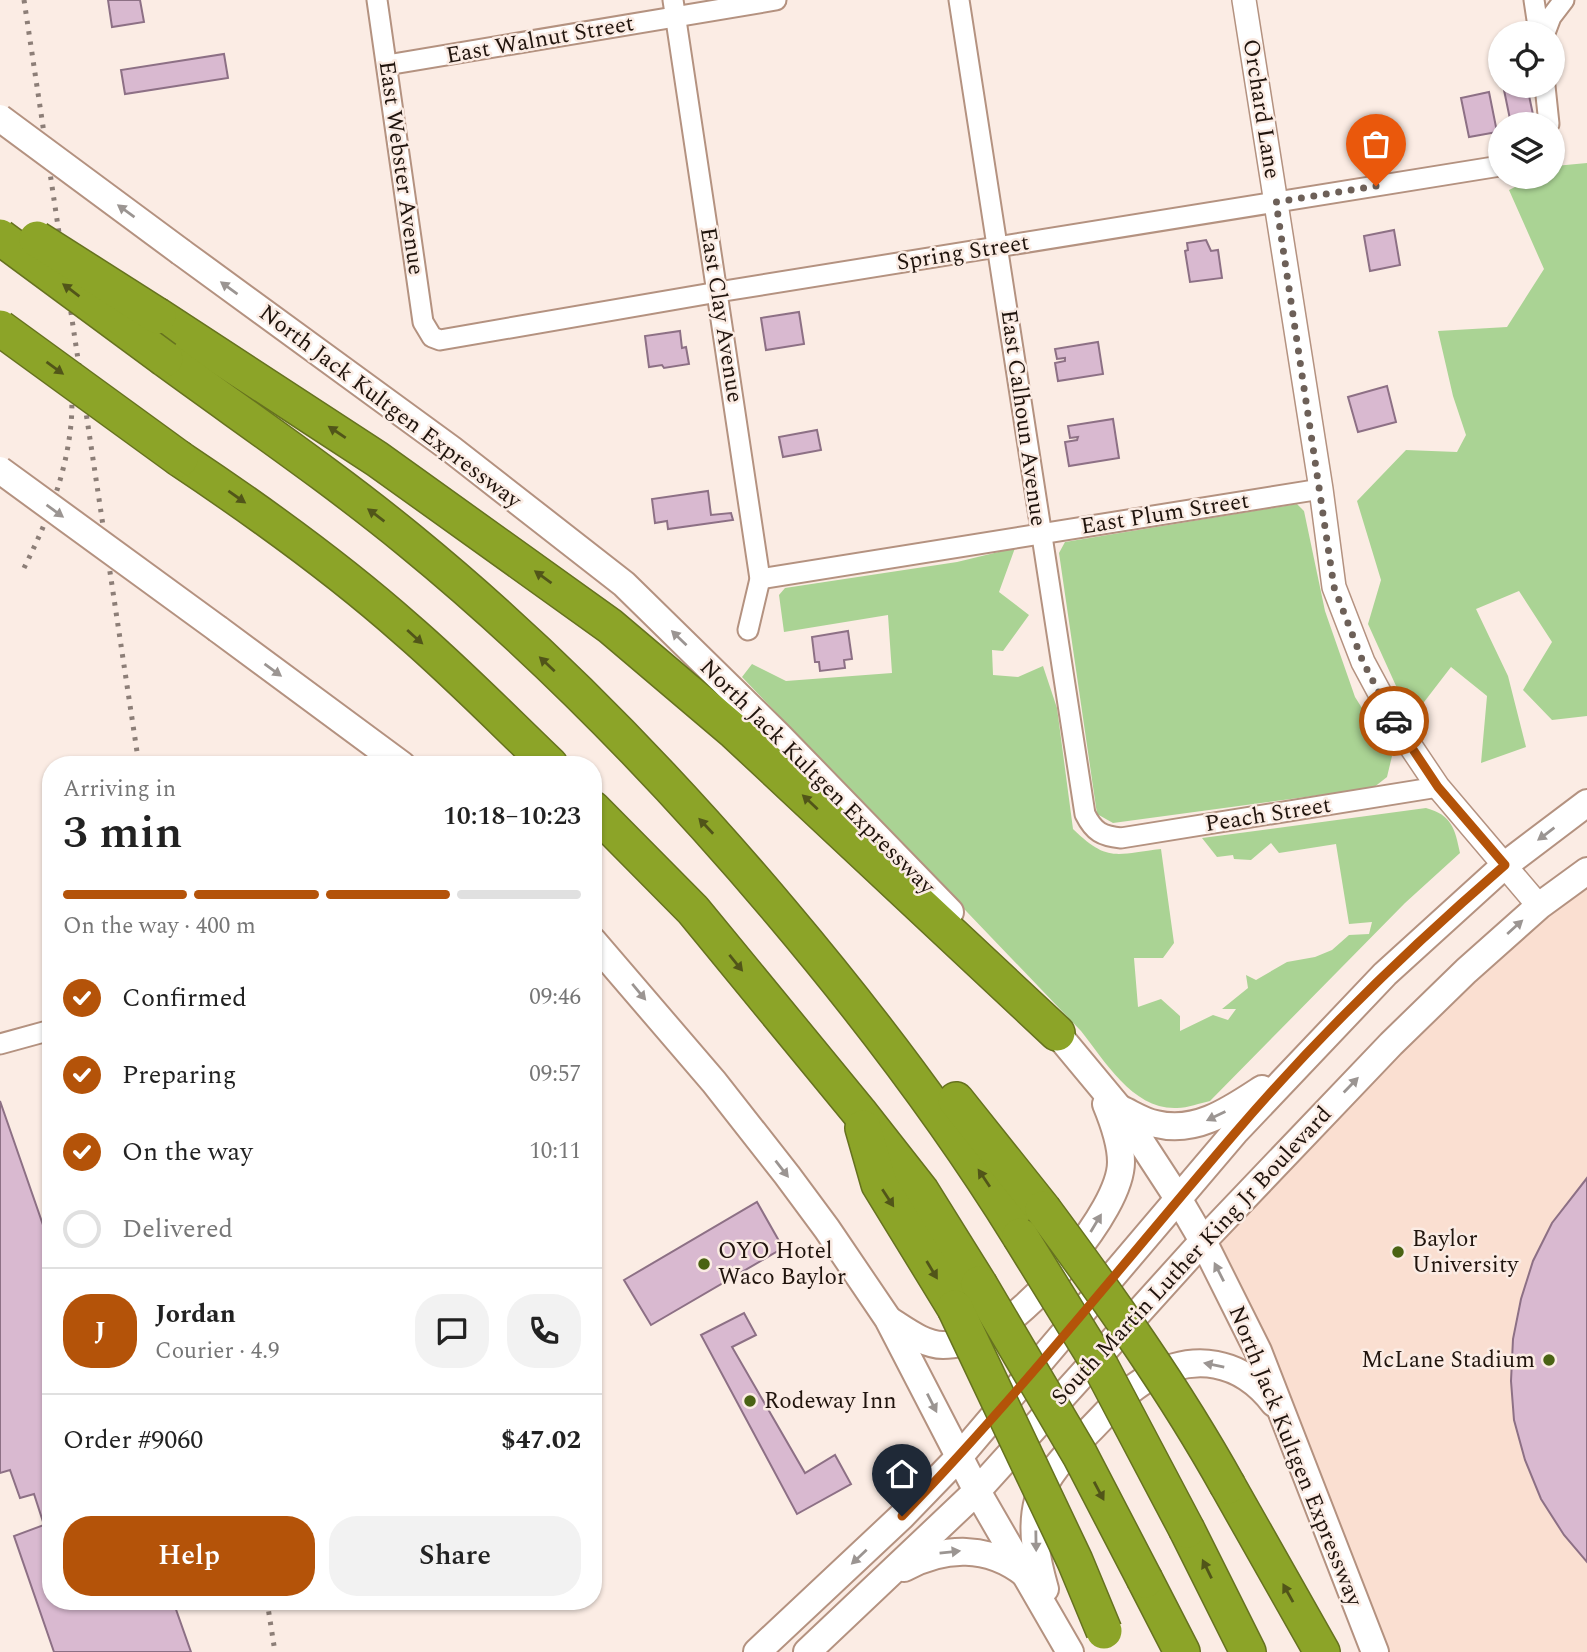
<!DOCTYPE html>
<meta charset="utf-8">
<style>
:root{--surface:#fff;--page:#f2f2f2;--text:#222;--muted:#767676;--line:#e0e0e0;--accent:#b45309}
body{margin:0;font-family:Spectral,serif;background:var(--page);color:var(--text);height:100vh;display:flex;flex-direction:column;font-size:26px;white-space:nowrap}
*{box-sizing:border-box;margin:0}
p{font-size:23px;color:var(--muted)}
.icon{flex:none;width:38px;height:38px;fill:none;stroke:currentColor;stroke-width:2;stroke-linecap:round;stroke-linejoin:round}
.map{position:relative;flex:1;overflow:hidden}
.sheet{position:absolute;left:42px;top:756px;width:560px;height:854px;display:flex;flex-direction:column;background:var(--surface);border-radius:28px;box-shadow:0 2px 5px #0004}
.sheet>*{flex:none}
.fabs{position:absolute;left:1488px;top:21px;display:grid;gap:14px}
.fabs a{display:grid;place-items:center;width:77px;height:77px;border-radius:50%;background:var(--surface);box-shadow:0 2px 5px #0004;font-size:35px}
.pin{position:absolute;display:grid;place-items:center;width:60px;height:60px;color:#fff;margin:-72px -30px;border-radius:50% 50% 50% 0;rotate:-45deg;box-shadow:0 0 7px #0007}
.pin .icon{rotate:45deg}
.courier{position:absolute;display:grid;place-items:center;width:70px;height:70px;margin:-35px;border:5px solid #b45309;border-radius:50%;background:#fff;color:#222;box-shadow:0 2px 9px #0007}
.overview em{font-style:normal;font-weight:600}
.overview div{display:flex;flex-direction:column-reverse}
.overview{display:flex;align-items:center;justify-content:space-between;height:119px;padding:0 21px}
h1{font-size:46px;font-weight:600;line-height:52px}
.bar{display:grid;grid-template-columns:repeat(4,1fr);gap:10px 7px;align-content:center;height:84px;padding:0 21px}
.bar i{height:9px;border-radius:5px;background:var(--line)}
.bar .selected{background:var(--accent)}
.bar p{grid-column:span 4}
.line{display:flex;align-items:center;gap:18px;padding:0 21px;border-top:2px solid var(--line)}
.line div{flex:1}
.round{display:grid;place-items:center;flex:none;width:74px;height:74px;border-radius:28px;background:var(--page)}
ol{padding:0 21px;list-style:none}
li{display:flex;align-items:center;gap:21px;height:77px}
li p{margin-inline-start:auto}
li .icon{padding:7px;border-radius:50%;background:var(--accent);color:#fff;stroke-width:4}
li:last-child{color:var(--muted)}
li i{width:38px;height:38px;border:4px solid var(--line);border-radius:50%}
.primary-button{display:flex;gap:14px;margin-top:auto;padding:14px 21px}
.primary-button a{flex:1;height:80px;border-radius:28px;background:var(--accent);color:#fff;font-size:28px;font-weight:600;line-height:80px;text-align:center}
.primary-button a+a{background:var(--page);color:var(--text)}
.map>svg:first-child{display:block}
.built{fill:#fadfd1}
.green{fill:#aad394}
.building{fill:#d9b9d0;stroke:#8d7085;stroke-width:2}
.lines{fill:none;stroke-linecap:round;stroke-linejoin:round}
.minor-casing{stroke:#b49280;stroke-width:23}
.tertiary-casing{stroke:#b49280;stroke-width:26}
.secondary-casing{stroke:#b49280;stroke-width:30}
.motorway-casing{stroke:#66721f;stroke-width:38}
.minor{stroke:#fff;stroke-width:19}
.tertiary{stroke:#fff;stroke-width:23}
.secondary{stroke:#fff;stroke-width:26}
.motorway{stroke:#8ca428;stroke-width:35}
.rail{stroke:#8c7e77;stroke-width:5;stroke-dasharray:3.5 7;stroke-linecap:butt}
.secondary-bridge-casing{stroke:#b49280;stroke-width:30;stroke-linecap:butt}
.motorway-bridge-casing{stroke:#66721f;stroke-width:38;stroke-linecap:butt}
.secondary-bridge{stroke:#fff;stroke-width:26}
.motorway-bridge{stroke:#8ca428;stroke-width:35}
.oneway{fill:#9b9592}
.oneway2{fill:#515519}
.done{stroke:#6d6058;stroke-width:7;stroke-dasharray:0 12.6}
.route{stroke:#b45309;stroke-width:9}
.poi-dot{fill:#4a6313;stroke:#fbece4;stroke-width:2.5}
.labels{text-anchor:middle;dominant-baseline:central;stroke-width:5;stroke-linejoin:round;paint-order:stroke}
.street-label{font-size:23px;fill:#20140d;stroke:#fbece4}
.poi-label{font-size:23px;fill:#20140d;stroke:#fbece4;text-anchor:start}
</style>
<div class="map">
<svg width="1587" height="1652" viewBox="0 0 1587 1652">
<rect width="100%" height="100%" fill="#fbece4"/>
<!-- built -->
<polygon class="built" points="1587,871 1587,1652 1376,1652 1203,1241"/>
<!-- green -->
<g class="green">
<polygon points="1587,163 1587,716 1552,720 1523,690 1552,642 1519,591 1476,609 1508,676 1526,747 1481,763 1487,696 1451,667 1411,719 1368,624 1381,580 1357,501 1406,450 1457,452 1466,435 1453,396 1438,331 1507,327 1544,269 1509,190 1535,177 1552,177 1552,168 1555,166"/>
<polygon points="1297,504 1304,511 1325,611 1355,697 1392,756 1387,777 1373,788 1113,823 1097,814 1059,553 1065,542"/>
<path d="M1015 548 999 592 1029 615 1003 651 992 650 993 675 1018 677 1043 666 1057 708 1073 829C1108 863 1116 854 1161 849L1174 943 1163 958H1134L1138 1007 1161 999 1180 1016V1031L1213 1015 1228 1020 1236 1009H1222L1248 988 1246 975 1256 980 1287 962 1315 957 1332 950 1349 935 1369 934 1372 922 1349 924 1336 844 1279 853 1271 843 1251 860 1234 859 1233 855 1217 857 1202 838 1426 808C1452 815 1455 829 1460 853L1405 903 1210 1101C1200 1103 1188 1108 1177 1108 1133 1110 1105 1061 1081 1031L742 677 752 664 786 681 892 673 888 615 784 632 779 595 785 588 957 562Z"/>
</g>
<!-- building -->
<g class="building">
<polygon points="108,0 140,0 144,22 112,27"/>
<polygon points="224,54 228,78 125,94 121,70"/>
<polygon points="1527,86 1535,124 1511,124 1504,90"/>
<polygon points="1489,92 1497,132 1469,137 1461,98"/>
<polygon points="1394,230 1400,265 1370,271 1364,236"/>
<polygon points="1206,240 1211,251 1218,250 1222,278 1190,282 1185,251 1188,250 1187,243"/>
<polygon points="799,312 804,344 766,350 761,318"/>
<polygon points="680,331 682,348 686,347 689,364 664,368 662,365 649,367 645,336"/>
<polygon points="1098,342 1103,374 1058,381 1055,363 1065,361 1065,358 1057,359 1055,349"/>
<polygon points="1387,386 1396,422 1358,432 1348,397"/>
<polygon points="1113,419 1119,458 1069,466 1065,442 1077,440 1078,437 1070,438 1068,426"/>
<polygon points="817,430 821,450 783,457 779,437"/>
<polygon points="708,491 711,515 731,513 733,520 668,529 667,521 655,523 652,499"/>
<polygon points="848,631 852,659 844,660 845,668 820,671 819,662 815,662 812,637"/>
<polygon points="0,1101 51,1248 51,1601 173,1601 191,1652 54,1652 14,1536 44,1525 34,1494 20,1498 10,1470 0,1473"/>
<polygon points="1587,1178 1587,1562 1564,1535 1541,1499 1525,1460 1514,1420 1511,1381 1513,1339 1521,1299 1533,1261 1552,1223"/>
<polygon points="757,1202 783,1248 651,1325 624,1280"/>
<polygon points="744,1313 756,1335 732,1347 805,1473 835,1455 851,1484 797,1514 701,1335"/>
</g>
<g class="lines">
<!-- minor casing -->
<g class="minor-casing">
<g id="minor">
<polyline points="377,0 423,322 432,337 440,340 718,292 1500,166"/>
<polyline points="673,0 760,579 748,630"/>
<path d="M959 0 1085 814C1094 832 1102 836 1121 838L1438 787"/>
<polyline points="1534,0 1539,33"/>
<polyline points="1545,33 1551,17 1564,0"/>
<polyline points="387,65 776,0"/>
<polyline points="1545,86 1549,124"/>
<polyline points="760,579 1321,489"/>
<polyline points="0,1044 51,1030"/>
</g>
</g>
<!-- tertiary casing -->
<g class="tertiary-casing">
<polyline id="tertiary" points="1244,0 1321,489 1334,587 1363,662 1399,729 1438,787 1539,906"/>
</g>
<!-- secondary casing -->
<g class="secondary-casing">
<g id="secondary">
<polyline points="181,252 451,449 624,584 779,736 950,912"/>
<polyline points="218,629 402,765"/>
<polyline points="593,941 714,1082 787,1175 827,1229 888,1319 977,1491 1070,1652"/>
<polyline points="1045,1019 1119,1108 1179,1200 1203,1241 1258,1351 1375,1652"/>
<path d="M1121 1109C1132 1114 1144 1122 1156 1124 1196 1134 1230 1110 1262 1089"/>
<path d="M889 1320C905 1330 924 1345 943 1345 955 1345 974 1341 985 1336 1028 1315 1121 1212 1121 1162 1121 1143 1113 1121 1106 1104"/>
<path d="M904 1568C945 1546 988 1545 1025 1574"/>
<path d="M1045 1589C1037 1561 1030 1530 1038 1500 1047 1473 1069 1452 1088 1432 1106 1414 1125 1391 1147 1379 1194 1352 1241 1360 1274 1403"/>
<polyline points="757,1652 902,1516 959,1457 1235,1132 1385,974 1505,865 1587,803"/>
<polyline points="807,1652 977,1491 1203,1241 1391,1044 1466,971 1539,906 1587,871"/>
</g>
</g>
<!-- motorway casing -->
<g class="motorway-casing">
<g id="motorway">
<polyline points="158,316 377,459 610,626 735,732 1057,1033"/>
<path d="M165 359C247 419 331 476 409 540 545 651 668 778 781 912 868 1015 949 1121 1020 1236"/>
<path d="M180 459C258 511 335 566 406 629 456 672 502 719 550 765"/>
<polyline points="593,809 693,910 859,1112 921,1191 979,1284"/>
<polyline points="956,1100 1043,1209"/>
<polyline points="863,1128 879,1184 955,1308"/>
<polyline points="1228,1486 1322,1652"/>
<polyline points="1187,1530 1248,1652"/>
<polyline points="1145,1580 1182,1652"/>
</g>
</g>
<!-- minor -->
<use href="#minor" class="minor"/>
<!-- tertiary -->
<use href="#tertiary" class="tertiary"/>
<!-- secondary -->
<use href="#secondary" class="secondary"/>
<!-- motorway -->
<use href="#motorway" class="motorway"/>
<!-- rail -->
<g class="rail">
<polyline points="24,0 139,765"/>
<path d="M24 568C47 522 66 476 71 424 73 403 71 380 71 359"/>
<polyline points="267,1601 275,1652"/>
</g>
<!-- secondary-bridge casing -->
<g class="secondary-bridge-casing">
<g id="secondary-bridge">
<polyline points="0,118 181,252"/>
<polyline points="0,470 218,629"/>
</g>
</g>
<!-- motorway-bridge casing -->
<g class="motorway-bridge-casing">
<g id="motorway-bridge">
<polyline points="0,237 165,359"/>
<polyline points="37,239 158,316"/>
<polyline points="0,328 180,459"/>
<path d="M1043 1209C1109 1298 1174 1389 1228 1486"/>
<polyline points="1020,1236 1101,1367 1187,1530"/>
<polyline points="979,1284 1080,1455 1145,1580"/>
<polyline points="955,1308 1075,1561 1104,1631"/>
</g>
</g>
<!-- secondary-bridge -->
<use href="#secondary-bridge" class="secondary-bridge"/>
<!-- motorway-bridge -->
<use href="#motorway-bridge" class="motorway-bridge"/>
</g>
<!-- one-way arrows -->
<defs><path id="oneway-solid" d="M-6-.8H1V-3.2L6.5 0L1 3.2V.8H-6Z" transform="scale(1.75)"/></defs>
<g class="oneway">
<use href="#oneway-solid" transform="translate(126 211) rotate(-144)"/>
<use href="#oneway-solid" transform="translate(229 288) rotate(-144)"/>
<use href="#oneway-solid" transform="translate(55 511) rotate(36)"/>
<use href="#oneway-solid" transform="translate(679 638) rotate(-136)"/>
<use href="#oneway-solid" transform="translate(273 670) rotate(36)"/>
<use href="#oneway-solid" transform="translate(1546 834) rotate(143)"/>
<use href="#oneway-solid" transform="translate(1515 927) rotate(-42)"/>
<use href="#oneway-solid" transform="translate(639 992) rotate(50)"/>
<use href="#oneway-solid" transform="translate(1351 1085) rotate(-46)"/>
<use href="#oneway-solid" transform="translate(1216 1116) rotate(154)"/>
<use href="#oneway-solid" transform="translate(782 1169) rotate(52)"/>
<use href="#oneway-solid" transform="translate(1096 1223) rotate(-59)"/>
<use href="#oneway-solid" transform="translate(1219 1272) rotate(-117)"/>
<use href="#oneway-solid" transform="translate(1214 1365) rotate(-168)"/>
<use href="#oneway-solid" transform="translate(932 1403) rotate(63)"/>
<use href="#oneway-solid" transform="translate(1036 1541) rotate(89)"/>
<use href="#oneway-solid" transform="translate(950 1552) rotate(-6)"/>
<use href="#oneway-solid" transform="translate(859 1557) rotate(137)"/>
</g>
<g class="oneway2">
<use href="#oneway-solid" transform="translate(71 290) rotate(-143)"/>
<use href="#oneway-solid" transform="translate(55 368) rotate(36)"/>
<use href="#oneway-solid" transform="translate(337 432) rotate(-146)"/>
<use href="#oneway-solid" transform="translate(237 497) rotate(35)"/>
<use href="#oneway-solid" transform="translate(376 515) rotate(-143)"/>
<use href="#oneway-solid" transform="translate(543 577) rotate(-144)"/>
<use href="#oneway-solid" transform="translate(415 637) rotate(42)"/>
<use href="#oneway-solid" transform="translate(547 664) rotate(-137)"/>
<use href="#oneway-solid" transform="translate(810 802) rotate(-137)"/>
<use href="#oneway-solid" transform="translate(706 826) rotate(-133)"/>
<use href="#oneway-solid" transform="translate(736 963) rotate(51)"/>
<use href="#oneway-solid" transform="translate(984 1178) rotate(-124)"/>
<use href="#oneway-solid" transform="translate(888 1198) rotate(57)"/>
<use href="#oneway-solid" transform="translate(932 1270) rotate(59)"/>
<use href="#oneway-solid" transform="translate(1099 1491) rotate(62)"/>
<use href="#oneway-solid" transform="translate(1207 1569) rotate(-116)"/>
<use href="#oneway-solid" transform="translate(1288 1593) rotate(-119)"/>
</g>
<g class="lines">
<!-- done -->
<polyline class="done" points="1376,186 1276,202 1334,587 1363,662 1394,721"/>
<!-- route -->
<path class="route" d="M902 1516C1020 1394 1125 1261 1235 1133 1317 1037 1409 948 1505 865L1438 787 1394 721"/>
</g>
<!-- markers -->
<g class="poi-dot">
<circle cx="1398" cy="1252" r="7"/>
<circle cx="704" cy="1264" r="7"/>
<circle cx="1549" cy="1360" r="7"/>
<circle cx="750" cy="1401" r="7"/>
</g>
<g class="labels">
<!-- street labels -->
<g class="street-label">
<text transform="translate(540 40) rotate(-10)">East Walnut Street</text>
<text transform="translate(1261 109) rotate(81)">Orchard Lane</text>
<text transform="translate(401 168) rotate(82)">East Webster Avenue</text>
<text transform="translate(963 253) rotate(-9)">Spring Street</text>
<text transform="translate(721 315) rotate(81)">East Clay Avenue</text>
<text transform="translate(390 407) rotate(37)">North Jack Kultgen Expressway</text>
<text transform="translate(1023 418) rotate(82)">East Calhoun Avenue</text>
<text transform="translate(1165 514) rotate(-9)">East Plum Street</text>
<text transform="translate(817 777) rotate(45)">North Jack Kultgen Expressway</text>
<text transform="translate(1268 815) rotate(-9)">Peach Street</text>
<text transform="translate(1192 1256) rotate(-47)">South Martin Luther King Jr Boulevard</text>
<text transform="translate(1295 1456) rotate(68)">North Jack Kultgen Expressway</text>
</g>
<!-- poi labels -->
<g class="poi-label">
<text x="1412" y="1239">Baylor<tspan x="1412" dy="26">University</tspan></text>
<text x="718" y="1251">OYO Hotel<tspan x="718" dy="26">Waco Baylor</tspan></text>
<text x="1535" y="1360" text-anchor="end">McLane Stadium</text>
<text x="764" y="1401">Rodeway Inn</text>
</g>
</g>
</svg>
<div class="fabs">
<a><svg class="icon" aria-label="locate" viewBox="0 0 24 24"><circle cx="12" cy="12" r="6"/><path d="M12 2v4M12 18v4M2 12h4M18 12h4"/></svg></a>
<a><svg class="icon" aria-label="layers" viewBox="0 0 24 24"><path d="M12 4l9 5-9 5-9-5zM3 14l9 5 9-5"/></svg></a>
</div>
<div class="pin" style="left:1376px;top:186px;background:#ea580c"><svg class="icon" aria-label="bag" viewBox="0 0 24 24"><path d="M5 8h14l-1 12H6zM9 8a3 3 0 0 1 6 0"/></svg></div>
<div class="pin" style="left:902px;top:1516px;background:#1f2937"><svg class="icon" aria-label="home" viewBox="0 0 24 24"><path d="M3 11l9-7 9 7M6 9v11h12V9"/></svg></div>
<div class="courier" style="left:1394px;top:721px"><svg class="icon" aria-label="car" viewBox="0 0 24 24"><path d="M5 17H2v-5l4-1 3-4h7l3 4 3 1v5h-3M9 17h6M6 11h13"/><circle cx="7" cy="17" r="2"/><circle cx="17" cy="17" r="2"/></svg></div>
<section class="sheet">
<div class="overview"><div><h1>3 min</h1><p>Arriving in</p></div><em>10:18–10:23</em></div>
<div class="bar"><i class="selected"></i><i class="selected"></i><i class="selected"></i><i></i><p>On the way · 400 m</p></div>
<ol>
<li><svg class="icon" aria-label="check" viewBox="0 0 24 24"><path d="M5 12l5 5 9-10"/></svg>Confirmed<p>09:46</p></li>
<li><svg class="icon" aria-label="check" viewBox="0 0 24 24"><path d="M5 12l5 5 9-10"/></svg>Preparing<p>09:57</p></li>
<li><svg class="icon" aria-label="check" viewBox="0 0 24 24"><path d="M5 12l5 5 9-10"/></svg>On the way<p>10:11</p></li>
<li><i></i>Delivered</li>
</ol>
<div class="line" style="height:126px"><b class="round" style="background:var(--accent);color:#fff">J</b><div><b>Jordan</b><p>Courier · 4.9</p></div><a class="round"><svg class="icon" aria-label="chat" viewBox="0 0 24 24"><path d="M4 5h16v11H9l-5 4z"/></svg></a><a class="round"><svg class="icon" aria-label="phone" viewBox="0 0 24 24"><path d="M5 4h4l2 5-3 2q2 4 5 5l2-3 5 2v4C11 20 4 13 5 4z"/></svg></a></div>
<div class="line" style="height:91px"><div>Order #9060</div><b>$47.02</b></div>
<div class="primary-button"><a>Help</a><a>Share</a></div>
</section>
</div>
